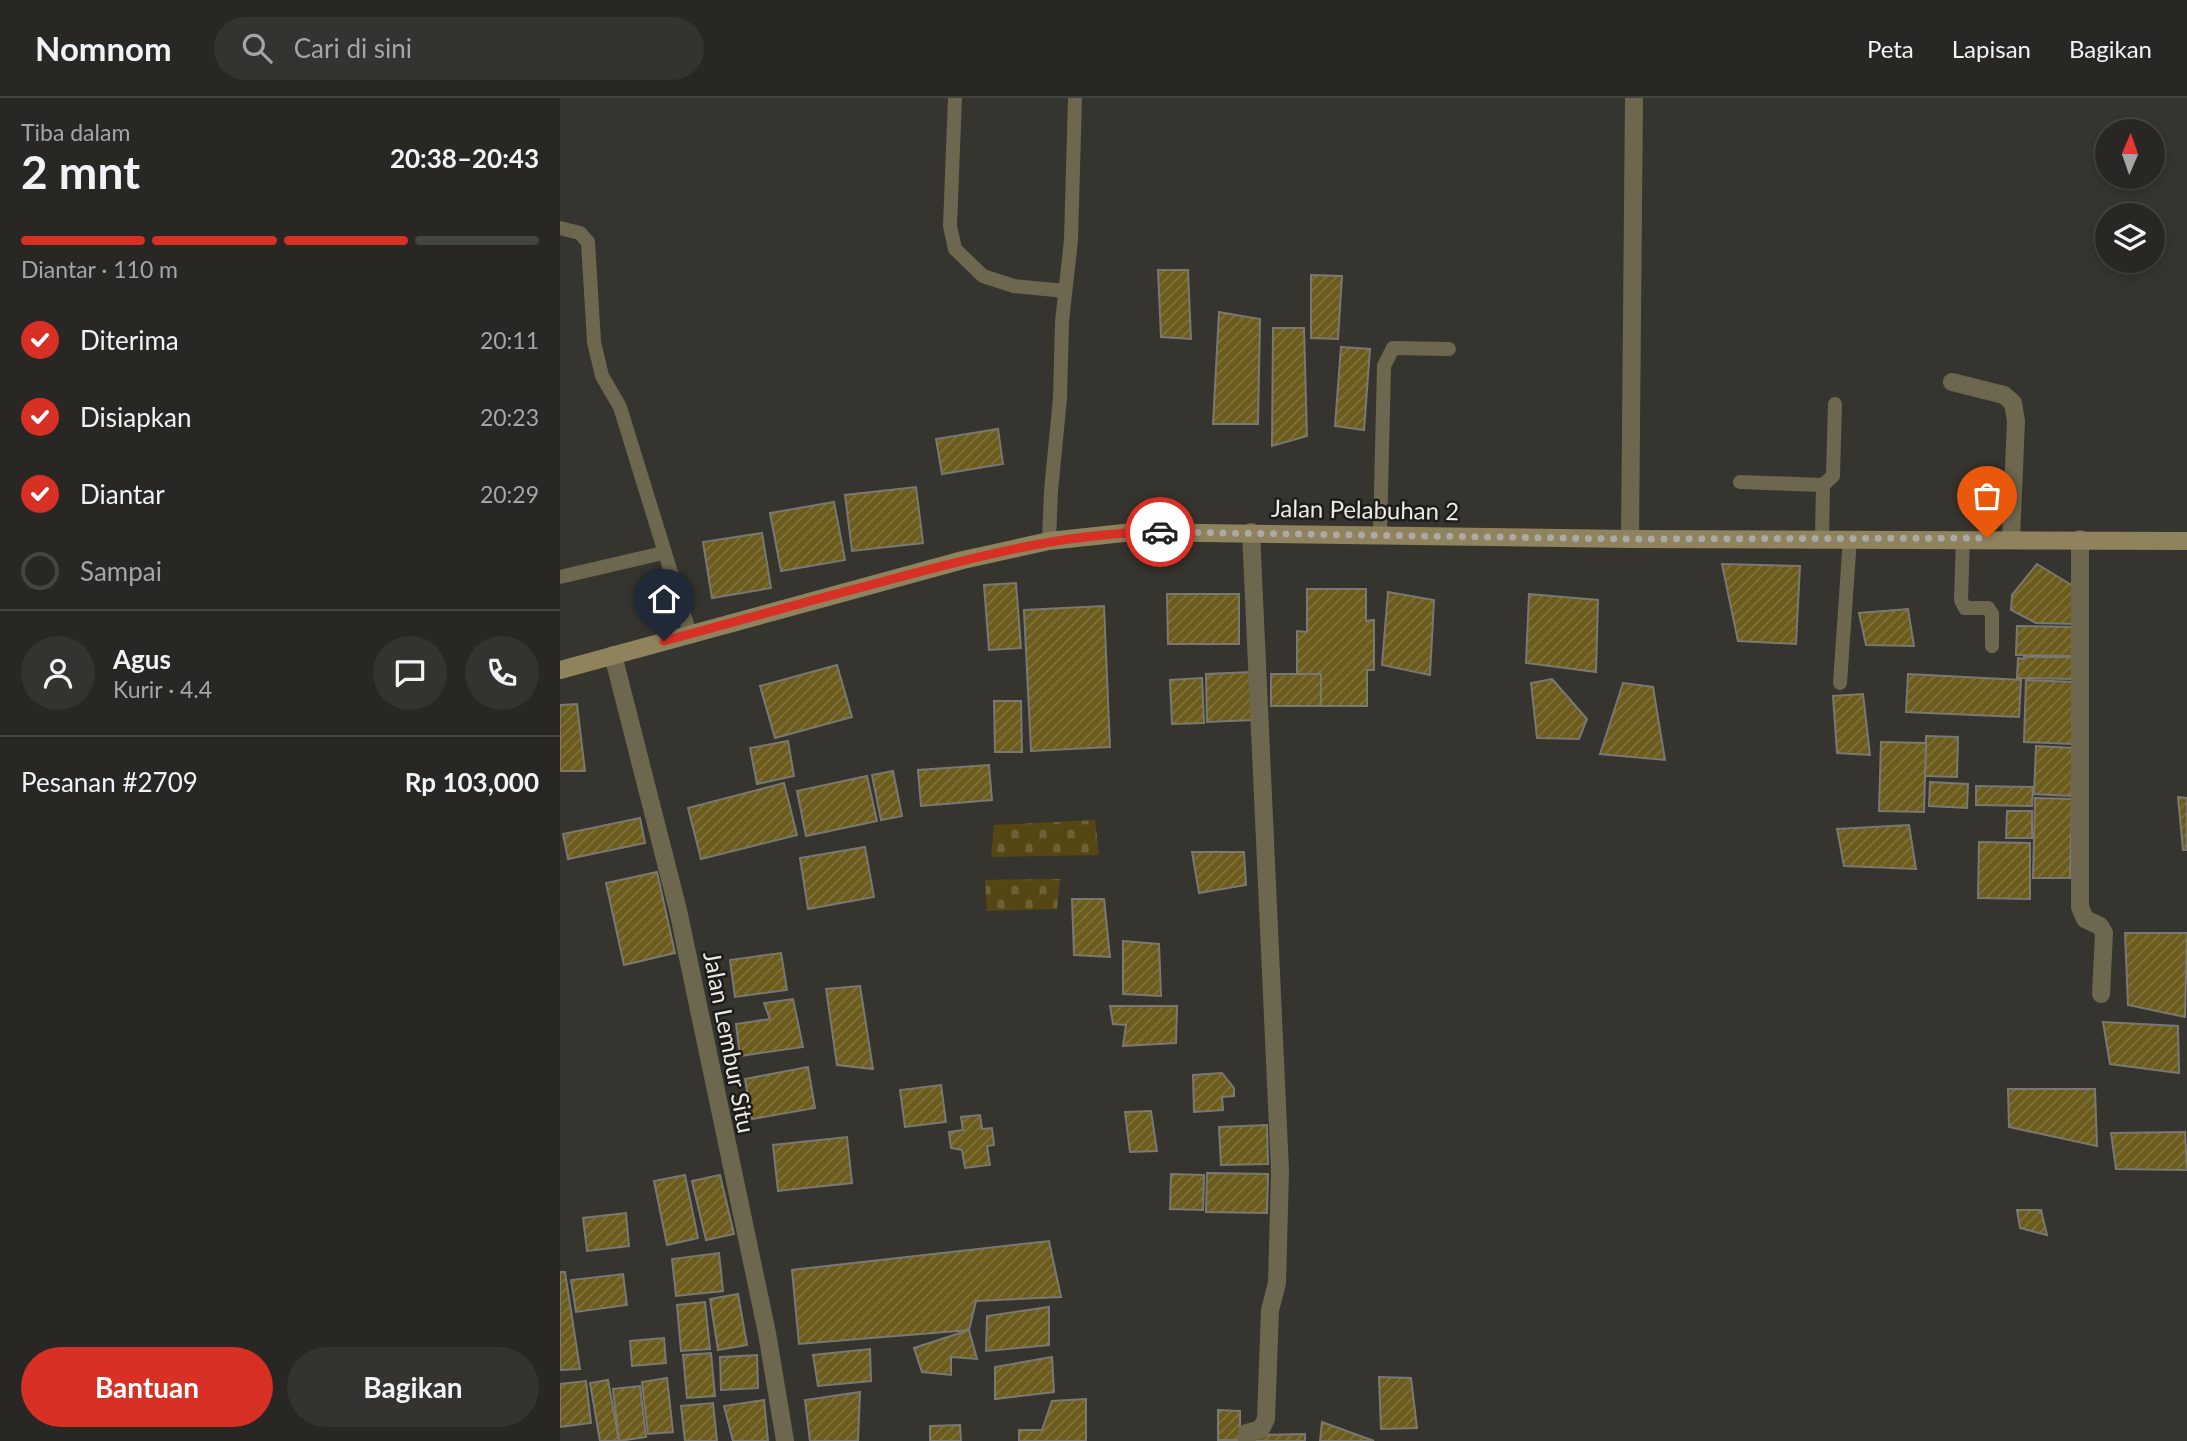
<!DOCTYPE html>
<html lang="id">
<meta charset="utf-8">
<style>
:root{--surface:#282723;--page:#343330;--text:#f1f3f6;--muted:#a5a5a6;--line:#444441;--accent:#d93025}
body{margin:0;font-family:Lato,sans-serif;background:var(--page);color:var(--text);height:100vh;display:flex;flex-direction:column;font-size:26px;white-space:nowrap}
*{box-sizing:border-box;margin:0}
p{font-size:23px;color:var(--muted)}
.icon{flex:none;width:38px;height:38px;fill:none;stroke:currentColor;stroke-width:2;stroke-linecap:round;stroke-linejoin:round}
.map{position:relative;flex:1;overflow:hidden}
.details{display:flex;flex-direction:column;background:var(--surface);width:560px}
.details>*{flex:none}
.needle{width:46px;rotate:2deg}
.controls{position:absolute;left:1535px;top:21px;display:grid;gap:14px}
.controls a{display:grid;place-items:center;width:70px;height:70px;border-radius:50%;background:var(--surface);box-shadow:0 4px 10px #0003,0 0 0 2px var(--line);font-size:35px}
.pin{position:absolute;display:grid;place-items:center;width:60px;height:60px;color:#fff;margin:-72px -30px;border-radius:50% 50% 50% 0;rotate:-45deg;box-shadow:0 0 7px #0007}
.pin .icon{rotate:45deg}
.courier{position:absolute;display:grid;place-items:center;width:70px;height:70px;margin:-35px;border:5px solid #d93025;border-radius:50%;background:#fff;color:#222;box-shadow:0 2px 9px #0007}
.overview em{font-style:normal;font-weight:700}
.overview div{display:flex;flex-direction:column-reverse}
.overview{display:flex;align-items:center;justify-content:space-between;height:119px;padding:0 21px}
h1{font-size:46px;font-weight:700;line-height:52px}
.bar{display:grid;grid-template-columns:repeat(4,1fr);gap:10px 7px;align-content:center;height:84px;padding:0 21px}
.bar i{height:9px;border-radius:5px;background:var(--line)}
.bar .current{background:var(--accent)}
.bar p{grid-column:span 4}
.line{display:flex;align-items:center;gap:18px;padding:0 21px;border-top:2px solid var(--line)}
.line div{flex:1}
.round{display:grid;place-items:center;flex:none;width:74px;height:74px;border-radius:37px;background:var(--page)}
ol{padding:0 21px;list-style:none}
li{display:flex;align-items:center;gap:21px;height:77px}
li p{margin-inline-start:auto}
li .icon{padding:7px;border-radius:50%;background:var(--accent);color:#fff;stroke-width:4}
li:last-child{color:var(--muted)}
li i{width:38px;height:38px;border:4px solid var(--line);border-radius:50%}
.cta{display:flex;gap:14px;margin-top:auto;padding:14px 21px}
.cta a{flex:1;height:80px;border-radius:42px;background:var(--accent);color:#fff;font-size:28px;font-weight:700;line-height:80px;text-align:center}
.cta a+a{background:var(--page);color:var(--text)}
header{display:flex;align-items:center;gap:42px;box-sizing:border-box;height:98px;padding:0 35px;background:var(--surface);border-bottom:2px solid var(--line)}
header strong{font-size:33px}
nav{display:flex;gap:38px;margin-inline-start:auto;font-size:24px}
.search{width:490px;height:63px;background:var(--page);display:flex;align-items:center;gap:18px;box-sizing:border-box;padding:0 24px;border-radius:38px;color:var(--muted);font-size:26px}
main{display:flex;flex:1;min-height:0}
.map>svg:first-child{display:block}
.cemetery{fill:url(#cemetery-stones)}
.building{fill:url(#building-hatch);stroke:#7a7872;stroke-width:2}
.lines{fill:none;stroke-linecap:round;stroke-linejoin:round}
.service{stroke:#6e674f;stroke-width:14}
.minor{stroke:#6e674f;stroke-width:18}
.tertiary{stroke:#6e674f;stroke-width:18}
.secondary{stroke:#8e835c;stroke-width:18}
.done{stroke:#acaaa6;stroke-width:7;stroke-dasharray:0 12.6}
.route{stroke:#d93025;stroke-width:9}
.labels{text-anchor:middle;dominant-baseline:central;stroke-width:5;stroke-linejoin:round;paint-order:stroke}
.street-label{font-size:24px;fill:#ebeae6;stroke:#1d1c19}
</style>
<header>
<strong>Nomnom</strong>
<div class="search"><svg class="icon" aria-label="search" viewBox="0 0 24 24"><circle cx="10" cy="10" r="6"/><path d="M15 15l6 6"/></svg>Cari di sini</div>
<nav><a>Peta</a><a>Lapisan</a><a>Bagikan</a></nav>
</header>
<main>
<section class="details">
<div class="overview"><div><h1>2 mnt</h1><p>Tiba dalam</p></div><em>20:38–20:43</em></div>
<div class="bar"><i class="current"></i><i class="current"></i><i class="current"></i><i></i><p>Diantar · 110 m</p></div>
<ol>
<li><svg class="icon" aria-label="check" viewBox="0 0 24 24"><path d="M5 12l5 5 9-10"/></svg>Diterima<p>20:11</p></li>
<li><svg class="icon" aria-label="check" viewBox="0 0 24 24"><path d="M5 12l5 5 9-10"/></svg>Disiapkan<p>20:23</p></li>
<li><svg class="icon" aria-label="check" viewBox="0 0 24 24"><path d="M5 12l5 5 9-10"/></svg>Diantar<p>20:29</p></li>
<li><i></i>Sampai</li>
</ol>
<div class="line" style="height:126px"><a class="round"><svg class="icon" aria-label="person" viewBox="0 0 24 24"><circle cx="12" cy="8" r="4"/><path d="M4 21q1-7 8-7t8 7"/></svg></a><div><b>Agus</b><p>Kurir · 4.4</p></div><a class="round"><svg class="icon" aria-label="chat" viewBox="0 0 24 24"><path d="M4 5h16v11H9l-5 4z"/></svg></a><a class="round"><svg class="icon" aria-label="phone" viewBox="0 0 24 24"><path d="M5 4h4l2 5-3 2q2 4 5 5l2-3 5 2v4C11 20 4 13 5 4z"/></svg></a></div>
<div class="line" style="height:91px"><div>Pesanan #2709</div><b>Rp 103,000</b></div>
<div class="cta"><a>Bantuan</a><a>Bagikan</a></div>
</section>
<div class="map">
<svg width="1627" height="1343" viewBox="0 0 1627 1343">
<defs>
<pattern id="cemetery-stones" width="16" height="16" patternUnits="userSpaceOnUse" patternTransform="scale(1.75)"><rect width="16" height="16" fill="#544714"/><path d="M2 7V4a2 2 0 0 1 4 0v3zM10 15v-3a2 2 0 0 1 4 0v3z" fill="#6d6236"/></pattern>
<pattern id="building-hatch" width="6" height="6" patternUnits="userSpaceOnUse" patternTransform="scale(1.75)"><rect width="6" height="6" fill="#6b5b1c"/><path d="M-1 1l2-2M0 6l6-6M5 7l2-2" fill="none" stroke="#80733d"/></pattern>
</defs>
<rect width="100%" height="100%" fill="#36342f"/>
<!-- cemetery -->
<g class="cemetery">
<polygon points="535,722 539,757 431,759 434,727"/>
<polygon points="500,781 497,811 427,813 425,782"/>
</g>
<!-- building -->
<g class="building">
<polygon points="598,172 628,172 631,241 601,239"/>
<polygon points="751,177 782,178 778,241 751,240"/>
<polygon points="659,214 700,221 698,326 653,326"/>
<polygon points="713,230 744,230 747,338 712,348"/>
<polygon points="781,249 810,251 804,332 775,328"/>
<polygon points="438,331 443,366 382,376 376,341"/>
<polygon points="356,389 363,445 292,453 285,397"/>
<polygon points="274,404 285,462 221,473 210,415"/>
<polygon points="202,435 211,490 152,500 143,444"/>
<polygon points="1162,466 1240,468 1236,546 1178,543"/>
<polygon points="1477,466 1518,491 1516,526 1476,525 1451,512 1452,497"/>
<polygon points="456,485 461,550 429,552 424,487"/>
<polygon points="747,491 806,491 806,523 814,522 814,572 807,572 807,608 761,608 761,576 737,576 737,533 747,534"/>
<polygon points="828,494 874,502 870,577 822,567"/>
<polygon points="607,496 679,496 679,546 608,546"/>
<polygon points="969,496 1038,502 1036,574 966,565"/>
<polygon points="544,508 550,649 471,653 464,512"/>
<polygon points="1348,511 1354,548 1306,547 1299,515"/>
<polygon points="1457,528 1513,529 1513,558 1456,557"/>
<polygon points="1464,559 1513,559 1513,581 1457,580 1458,560 1464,561"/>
<polygon points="277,567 292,619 215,640 200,588"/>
<polygon points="691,574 693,622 647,624 646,576"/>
<rect x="711" y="576" width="50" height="32"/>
<polygon points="1348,576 1461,582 1459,619 1346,614"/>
<polygon points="642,580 644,625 612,626 610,582"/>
<polygon points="992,581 1027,621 1019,641 977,640 971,585"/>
<polygon points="1466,582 1514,584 1512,646 1464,644"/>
<polygon points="1063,585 1093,589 1105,662 1040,656"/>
<polygon points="1303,596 1310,657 1277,655 1273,598"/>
<polygon points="434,603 461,603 462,654 435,654"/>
<polygon points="17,606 25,673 0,673 0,607"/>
<polygon points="1366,638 1398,639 1397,679 1365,678"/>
<polygon points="228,643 234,678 197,686 190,650"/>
<polygon points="1321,644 1366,645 1364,714 1319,713"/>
<polygon points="1476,648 1514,650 1511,698 1474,696"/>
<polygon points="429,667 432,702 361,708 358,672"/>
<polygon points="333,673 342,718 321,722 312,677"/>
<polygon points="307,678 317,723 246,738 237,693"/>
<polygon points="1370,684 1408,686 1407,710 1369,708"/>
<polygon points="224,685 237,737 141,761 128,710"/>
<polygon points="1416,688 1473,689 1472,708 1416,707"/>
<polygon points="1618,699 1627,700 1627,752 1623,752"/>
<polygon points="1475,700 1512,701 1510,780 1473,780"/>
<polygon points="1447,713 1472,713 1472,740 1446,740"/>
<polygon points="80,720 85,745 8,761 3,736"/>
<polygon points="1349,727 1356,771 1284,768 1277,731"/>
<polygon points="1419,744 1470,745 1470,801 1418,800"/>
<polygon points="305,749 314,799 248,811 240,760"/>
<polygon points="632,754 684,754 686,787 639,795"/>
<polygon points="97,774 115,855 64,867 46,785"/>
<polygon points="512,801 544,801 550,859 514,857"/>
<polygon points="1565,835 1627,835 1625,919 1568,907"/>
<polygon points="563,843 599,846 601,898 563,896"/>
<polygon points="221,855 227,892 175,899 170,862"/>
<polygon points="300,888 313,971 277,967 266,891"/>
<polygon points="233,901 243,949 180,958 176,926 210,921 204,905"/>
<polygon points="550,908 617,908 616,945 563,948 566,927 553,926"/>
<polygon points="1543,924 1618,928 1619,975 1550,966"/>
<polygon points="248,969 255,1010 192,1021 185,981"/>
<polygon points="662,975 674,990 674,998 662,999 663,1012 634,1014 633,977"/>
<polygon points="381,987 386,1024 345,1029 340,992"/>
<polygon points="1448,991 1535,991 1537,1048 1449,1029"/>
<polygon points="591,1013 597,1053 570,1054 565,1014"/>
<polygon points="420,1017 422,1031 432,1030 434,1047 427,1048 430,1067 405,1070 402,1052 391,1050 389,1034 403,1032 401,1019"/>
<polygon points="707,1027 708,1066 661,1067 659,1029"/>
<polygon points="1625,1034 1627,1072 1556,1071 1551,1035"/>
<polygon points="287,1039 292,1085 218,1093 213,1047"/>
<polygon points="647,1075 708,1076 707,1115 646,1114"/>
<polygon points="611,1076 644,1077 643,1112 610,1111"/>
<polygon points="125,1077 138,1140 107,1147 94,1083"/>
<polygon points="160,1077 174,1136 146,1142 132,1083"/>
<polygon points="1457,1112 1481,1112 1487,1137 1460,1130"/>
<polygon points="66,1115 69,1148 27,1153 23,1120"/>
<polygon points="489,1143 501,1199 416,1203 409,1232 239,1246 232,1172"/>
<polygon points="159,1155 163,1193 116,1198 112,1161"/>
<polygon points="0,1174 5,1174 20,1271 0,1272"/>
<polygon points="63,1176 67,1207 16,1214 11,1182"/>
<polygon points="178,1196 187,1247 158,1252 150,1201"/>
<polygon points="145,1204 150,1251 121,1253 117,1207"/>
<polygon points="489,1209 489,1247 426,1253 427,1218"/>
<polygon points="409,1232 417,1261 391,1259 391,1277 362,1274 354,1250"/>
<polygon points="104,1240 106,1265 72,1268 70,1243"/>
<polygon points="310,1251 311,1283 258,1288 253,1257"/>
<polygon points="151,1255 155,1298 127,1300 123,1257"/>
<polygon points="197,1257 198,1290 161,1292 160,1259"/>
<polygon points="492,1259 494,1294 435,1301 435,1269"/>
<polygon points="819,1279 851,1280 857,1330 821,1331"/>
<polygon points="107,1280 113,1334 88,1336 82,1284"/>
<polygon points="48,1282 59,1343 40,1343 30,1285"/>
<polygon points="26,1283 31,1325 0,1329 0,1286"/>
<polygon points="80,1288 86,1339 59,1343 53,1291"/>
<polygon points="300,1294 298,1343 250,1343 245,1302"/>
<polygon points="526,1301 526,1343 459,1343 459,1332 482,1332 492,1303"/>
<polygon points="204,1302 208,1343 173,1343 164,1308"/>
<polygon points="153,1305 157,1343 125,1343 121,1308"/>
<polygon points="658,1312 680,1313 680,1342 658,1342"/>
<polygon points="762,1324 814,1343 760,1343"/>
<polygon points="400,1327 401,1343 370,1343 370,1328"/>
<polygon points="745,1336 745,1343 692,1343 692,1337"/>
</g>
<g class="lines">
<!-- service -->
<g class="service">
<polyline points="395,0 390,128 395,151 423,178 454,188 505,193"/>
<polyline points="0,130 20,135 28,144 34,244 42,278 60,309 130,536"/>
<polyline points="1180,384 1263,387"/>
<polyline points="820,436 824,268 833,250 889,251"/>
<polyline points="1262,440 1263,387 1273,378 1275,306"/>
<polyline points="1403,440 1401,502 1405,510 1428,510 1432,516 1432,548"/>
<polyline points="489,443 491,393 500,300 502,224 511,142 515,0"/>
<polyline points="0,479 103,455"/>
<polyline points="1280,585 1290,440"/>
</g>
<!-- minor -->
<g class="minor">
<polyline points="1392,284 1444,297 1453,305 1456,323 1451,441"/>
<polyline points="1070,441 1074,0"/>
<polyline points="1520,441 1520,809 1525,821 1540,828 1544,835 1541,896"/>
<polyline points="687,1343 687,1335 701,1331 706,1321 710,1212 717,1185 720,1073 691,434"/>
</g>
<!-- tertiary -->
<polyline class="tertiary" points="53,557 118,812 207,1235 225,1343"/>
<!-- secondary -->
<polyline class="secondary" points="0,572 403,462 489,443 573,434 1070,441 1627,443"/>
</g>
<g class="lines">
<!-- done -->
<polyline class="done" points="600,434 1070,441 1427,440"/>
<!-- route -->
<path class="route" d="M104 543C188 520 271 497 355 475 435 454 517 434 600 434"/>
</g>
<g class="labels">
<!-- street labels -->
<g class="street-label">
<text transform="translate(805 411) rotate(1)">Jalan Pelabuhan 2</text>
<text transform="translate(170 944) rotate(79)">Jalan Lembur Situ</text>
</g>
</g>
</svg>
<div class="controls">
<a><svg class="needle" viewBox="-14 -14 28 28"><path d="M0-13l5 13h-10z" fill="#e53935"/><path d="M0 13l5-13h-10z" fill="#a5a5a6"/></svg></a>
<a><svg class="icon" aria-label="layers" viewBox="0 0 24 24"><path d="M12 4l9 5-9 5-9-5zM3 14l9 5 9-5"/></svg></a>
</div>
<div class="pin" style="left:1427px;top:440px;background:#ea580c"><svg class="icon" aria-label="bag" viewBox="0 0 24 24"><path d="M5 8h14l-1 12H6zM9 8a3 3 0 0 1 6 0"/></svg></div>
<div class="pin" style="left:104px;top:543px;background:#1f2937"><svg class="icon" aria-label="home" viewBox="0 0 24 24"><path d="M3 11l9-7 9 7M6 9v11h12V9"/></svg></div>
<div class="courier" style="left:600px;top:434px"><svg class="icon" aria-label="car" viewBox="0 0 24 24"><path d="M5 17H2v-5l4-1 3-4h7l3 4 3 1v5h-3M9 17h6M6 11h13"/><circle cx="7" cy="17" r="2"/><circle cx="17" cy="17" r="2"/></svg></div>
</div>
</main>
